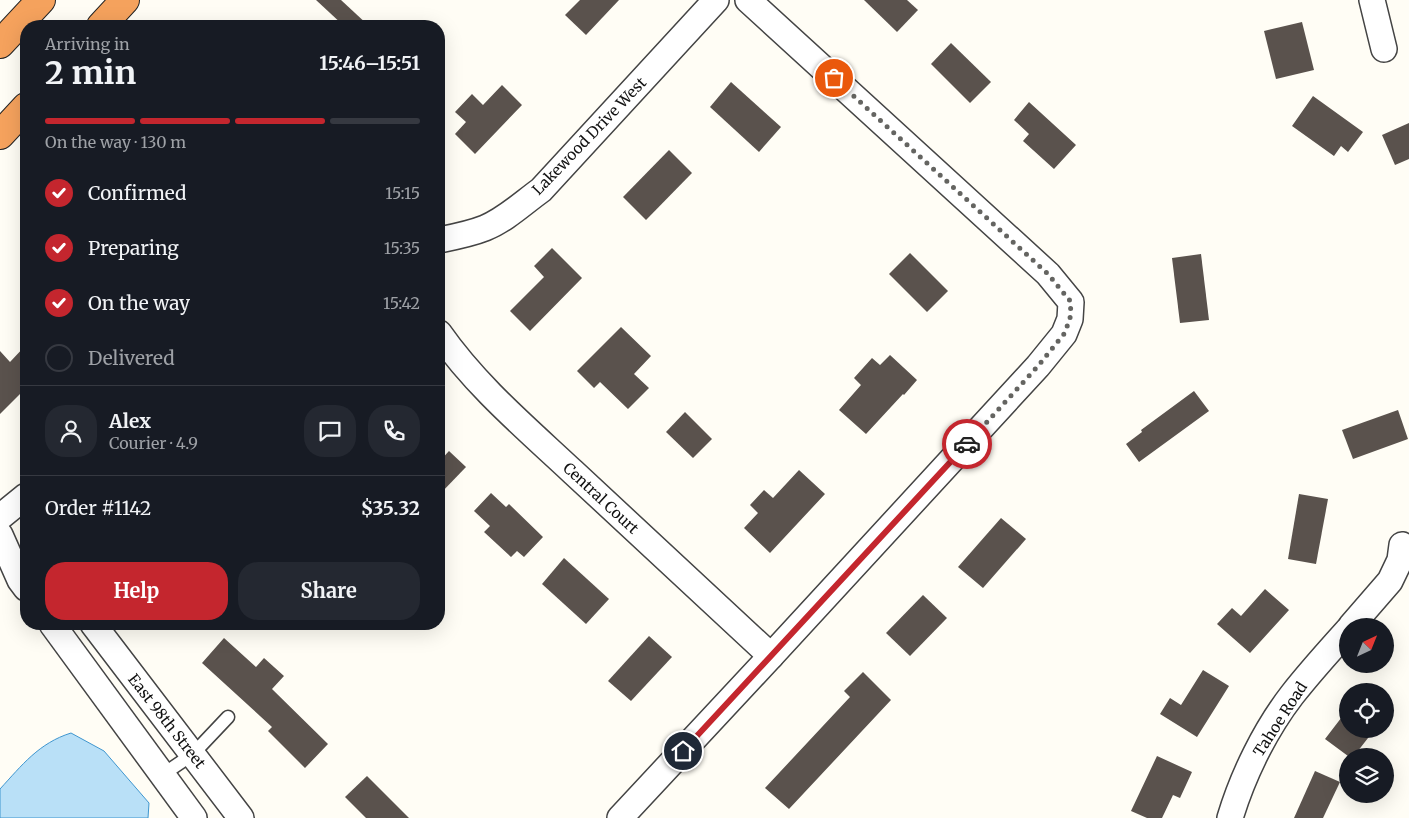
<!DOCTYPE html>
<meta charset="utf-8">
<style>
:root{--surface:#171b24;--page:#242831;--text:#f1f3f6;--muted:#9ea1a6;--line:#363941;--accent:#c4262e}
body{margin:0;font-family:Merriweather,serif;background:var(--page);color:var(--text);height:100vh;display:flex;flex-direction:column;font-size:19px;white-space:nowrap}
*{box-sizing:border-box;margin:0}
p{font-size:16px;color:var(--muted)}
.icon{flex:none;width:28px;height:28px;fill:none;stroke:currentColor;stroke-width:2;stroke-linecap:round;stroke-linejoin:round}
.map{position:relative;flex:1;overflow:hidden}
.sheet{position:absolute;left:20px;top:20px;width:425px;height:610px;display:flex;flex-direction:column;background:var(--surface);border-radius:20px;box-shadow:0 5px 20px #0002}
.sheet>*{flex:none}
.needle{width:32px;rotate:43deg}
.tools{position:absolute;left:1339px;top:618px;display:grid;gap:10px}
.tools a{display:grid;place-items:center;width:55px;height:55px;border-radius:50%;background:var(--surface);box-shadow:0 5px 20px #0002;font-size:25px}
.pin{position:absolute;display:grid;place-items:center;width:42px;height:42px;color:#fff;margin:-21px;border:2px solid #fff;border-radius:50%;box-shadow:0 1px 5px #0007}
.courier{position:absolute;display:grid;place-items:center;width:50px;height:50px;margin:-25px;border:4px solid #c4262e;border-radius:50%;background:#fff;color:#222;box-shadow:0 1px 6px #0007}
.headline em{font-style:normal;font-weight:700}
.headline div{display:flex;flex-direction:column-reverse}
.headline{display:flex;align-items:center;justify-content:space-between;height:85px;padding:0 25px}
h1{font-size:32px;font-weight:700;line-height:38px}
.bar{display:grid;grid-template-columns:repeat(4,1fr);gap:8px 5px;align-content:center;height:60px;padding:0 25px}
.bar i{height:6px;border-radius:4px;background:var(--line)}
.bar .on{background:var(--accent)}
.bar p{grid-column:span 4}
.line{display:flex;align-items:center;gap:12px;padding:0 25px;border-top:1px solid var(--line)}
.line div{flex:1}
.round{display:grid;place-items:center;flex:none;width:52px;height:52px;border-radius:20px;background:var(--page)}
ol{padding:0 25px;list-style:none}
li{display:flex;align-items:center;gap:15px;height:55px}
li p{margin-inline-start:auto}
li .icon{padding:5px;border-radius:50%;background:var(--accent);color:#fff;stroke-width:4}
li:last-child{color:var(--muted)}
li i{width:28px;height:28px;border:2px solid var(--line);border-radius:50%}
.button{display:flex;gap:10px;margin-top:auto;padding:10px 25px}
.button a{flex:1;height:58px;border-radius:20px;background:var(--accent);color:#fff;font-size:20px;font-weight:700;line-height:58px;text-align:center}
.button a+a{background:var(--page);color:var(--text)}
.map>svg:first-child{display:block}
.water{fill:#b9e0f7;stroke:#3f96cf}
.building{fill:#5a524d}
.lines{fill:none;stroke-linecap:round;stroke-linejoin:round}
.lane-casing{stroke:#444;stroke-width:15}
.street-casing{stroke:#444;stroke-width:28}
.highway-casing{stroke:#222;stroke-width:30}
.lane{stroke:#fff;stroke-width:12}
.street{stroke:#fff;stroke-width:25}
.highway{stroke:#f5a25d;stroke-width:28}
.done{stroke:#646461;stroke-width:5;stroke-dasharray:0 9}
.route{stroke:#c4262e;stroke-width:6}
.labels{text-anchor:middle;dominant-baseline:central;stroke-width:5;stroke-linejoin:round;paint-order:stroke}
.street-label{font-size:15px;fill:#111;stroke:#fff}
</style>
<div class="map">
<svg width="1409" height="818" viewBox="0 0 1409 818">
<rect width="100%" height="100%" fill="#fffdf5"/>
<!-- water -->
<path class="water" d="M71 733 104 751 149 803 148 818H0V789C22 765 39 743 71 733Z"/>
<!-- building -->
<g class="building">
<polygon points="316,0 341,0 369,26 344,26"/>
<polygon points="580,0 619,0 586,35 565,15"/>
<polygon points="864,0 907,0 918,10 897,32"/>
<polygon points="1302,22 1314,70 1276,79 1264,31"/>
<polygon points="951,43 991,82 970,103 931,64"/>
<polygon points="731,82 781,127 759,152 710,107"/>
<polygon points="502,85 522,105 475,154 455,134 466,122 455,112 472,94 483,105"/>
<polygon points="1313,96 1363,132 1348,152 1341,146 1334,156 1292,126"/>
<polygon points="1029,102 1076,145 1054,169 1023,141 1029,134 1014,120"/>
<polygon points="1409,123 1409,159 1395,165 1382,135"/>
<polygon points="669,150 692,173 646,220 623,197"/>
<polygon points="552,248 582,278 530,331 510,311 544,277 534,266"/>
<polygon points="910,253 948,291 927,312 889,274"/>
<polygon points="1201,254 1209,320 1180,323 1172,258"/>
<polygon points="621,327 651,356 634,374 649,388 628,409 600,382 594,388 577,371"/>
<polygon points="26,345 26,388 0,414 0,351 10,362"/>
<polygon points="890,355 917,380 904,395 903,394 866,434 839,410 861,385 854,378 872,358 880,365"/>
<polygon points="1194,391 1209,411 1139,462 1126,444 1142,432 1141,430"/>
<polygon points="1398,410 1408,439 1353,459 1342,430"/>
<polygon points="685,412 712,439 693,458 666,432"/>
<polygon points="449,451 466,467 439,495 439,462"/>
<polygon points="799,470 825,494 770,553 744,528 758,513 750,505 764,490 773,498"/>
<polygon points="491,493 506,507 509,504 543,537 524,557 517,551 511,557 484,532 490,526 474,511"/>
<polygon points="1299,494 1328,499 1316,564 1288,559"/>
<polygon points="1001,518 1026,539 983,588 958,567"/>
<polygon points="564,558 609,599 586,624 542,584"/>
<polygon points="1265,589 1289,610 1250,653 1217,624 1232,608 1241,616"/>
<polygon points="923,595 947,618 910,656 886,633"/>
<polygon points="649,636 672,657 631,701 608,681"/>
<polygon points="224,638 256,667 264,658 284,676 272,689 328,744 305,768 268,731 272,727 202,663"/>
<polygon points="1203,670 1229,686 1197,737 1160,714 1170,698 1181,705"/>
<polygon points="863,672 891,700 789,809 765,788 850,697 844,691"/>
<polygon points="1348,709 1348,729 1375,729 1354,756 1348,756 1325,739"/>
<polygon points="1157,756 1192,772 1180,798 1173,795 1162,818 1147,818 1131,811"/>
<polygon points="1315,771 1340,782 1323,818 1294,818"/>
<polygon points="367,776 409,818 366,818 345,797"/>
</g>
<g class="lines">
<!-- lane casing -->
<g class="lane-casing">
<polyline id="lane" points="162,775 193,754 228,717"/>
</g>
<!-- street casing -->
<g class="street-casing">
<g id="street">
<polyline points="1372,0 1384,49"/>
<path d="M439 240C454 237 470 234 485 228 505 220 523 203 541 190L716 0"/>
<path d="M439 333C476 386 526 428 573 472 639 534 705 595 771 656"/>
<polyline points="0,517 26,496"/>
<polyline points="0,535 20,580 26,588"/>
<polyline points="52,624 194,818"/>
<polyline points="93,624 241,818"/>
<polyline points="1351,626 1390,581 1400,560 1402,545"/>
<polyline points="620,818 771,656 1038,366 1064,334 1070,319 1071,302 1048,274 748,0"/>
<path d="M1230 818C1243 775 1265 730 1292 695 1310 672 1329 651 1348 630"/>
</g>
</g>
<!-- highway casing -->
<g class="highway-casing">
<g id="highway">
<polyline points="101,26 125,0"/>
<polyline points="0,44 41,0"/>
<polyline points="0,135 26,107"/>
</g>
</g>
<!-- lane -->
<use href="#lane" class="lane"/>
<!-- street -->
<use href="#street" class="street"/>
<!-- highway -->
<use href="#highway" class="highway"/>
</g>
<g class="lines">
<!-- done -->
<polyline class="done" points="834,78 1048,274 1071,302 1070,319 1064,334 1038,366 967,444"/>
<!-- route -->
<polyline class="route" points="683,751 967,444"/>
</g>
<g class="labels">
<!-- street labels -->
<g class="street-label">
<text transform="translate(589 136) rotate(-46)">Lakewood Drive West</text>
<text transform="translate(601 498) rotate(43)">Central Court</text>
<text transform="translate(1280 719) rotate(-57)">Tahoe Road</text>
<text transform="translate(167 721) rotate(52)">East 98th Street</text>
</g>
</g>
</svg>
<div class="tools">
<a><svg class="needle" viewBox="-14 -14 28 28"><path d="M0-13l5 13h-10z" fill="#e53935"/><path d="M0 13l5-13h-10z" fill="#9ea1a6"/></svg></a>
<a><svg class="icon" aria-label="locate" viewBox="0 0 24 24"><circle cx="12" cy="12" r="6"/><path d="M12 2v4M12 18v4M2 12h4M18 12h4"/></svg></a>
<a><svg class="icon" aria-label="layers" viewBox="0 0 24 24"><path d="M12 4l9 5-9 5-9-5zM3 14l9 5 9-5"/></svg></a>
</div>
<div class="pin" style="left:834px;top:78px;background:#ea580c"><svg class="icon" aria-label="bag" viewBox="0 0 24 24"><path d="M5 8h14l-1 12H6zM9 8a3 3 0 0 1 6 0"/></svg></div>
<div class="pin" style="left:683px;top:751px;background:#1f2937"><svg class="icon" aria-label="home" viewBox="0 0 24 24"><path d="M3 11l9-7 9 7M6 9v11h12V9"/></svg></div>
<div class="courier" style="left:967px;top:444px"><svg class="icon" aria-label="car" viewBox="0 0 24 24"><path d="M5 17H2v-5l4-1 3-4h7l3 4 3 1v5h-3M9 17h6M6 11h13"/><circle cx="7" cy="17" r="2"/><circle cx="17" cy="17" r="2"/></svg></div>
<section class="sheet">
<div class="headline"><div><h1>2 min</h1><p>Arriving in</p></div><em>15:46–15:51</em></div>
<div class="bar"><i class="on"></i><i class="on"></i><i class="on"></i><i></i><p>On the way · 130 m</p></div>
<ol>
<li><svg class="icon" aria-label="check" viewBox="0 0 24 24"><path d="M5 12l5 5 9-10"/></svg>Confirmed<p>15:15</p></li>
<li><svg class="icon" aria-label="check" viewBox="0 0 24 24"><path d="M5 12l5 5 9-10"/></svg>Preparing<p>15:35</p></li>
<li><svg class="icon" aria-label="check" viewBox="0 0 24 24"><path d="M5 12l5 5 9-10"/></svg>On the way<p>15:42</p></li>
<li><i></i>Delivered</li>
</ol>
<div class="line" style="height:90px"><a class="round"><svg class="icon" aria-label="person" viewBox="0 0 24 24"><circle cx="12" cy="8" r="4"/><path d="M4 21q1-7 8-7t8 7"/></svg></a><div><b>Alex</b><p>Courier · 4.9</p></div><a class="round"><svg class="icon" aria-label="chat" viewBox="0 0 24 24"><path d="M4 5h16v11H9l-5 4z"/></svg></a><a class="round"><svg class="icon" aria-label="phone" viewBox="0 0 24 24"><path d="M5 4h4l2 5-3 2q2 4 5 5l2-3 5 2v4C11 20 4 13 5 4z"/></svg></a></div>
<div class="line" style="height:65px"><div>Order #1142</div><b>$35.32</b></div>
<div class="button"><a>Help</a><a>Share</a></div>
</section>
</div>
